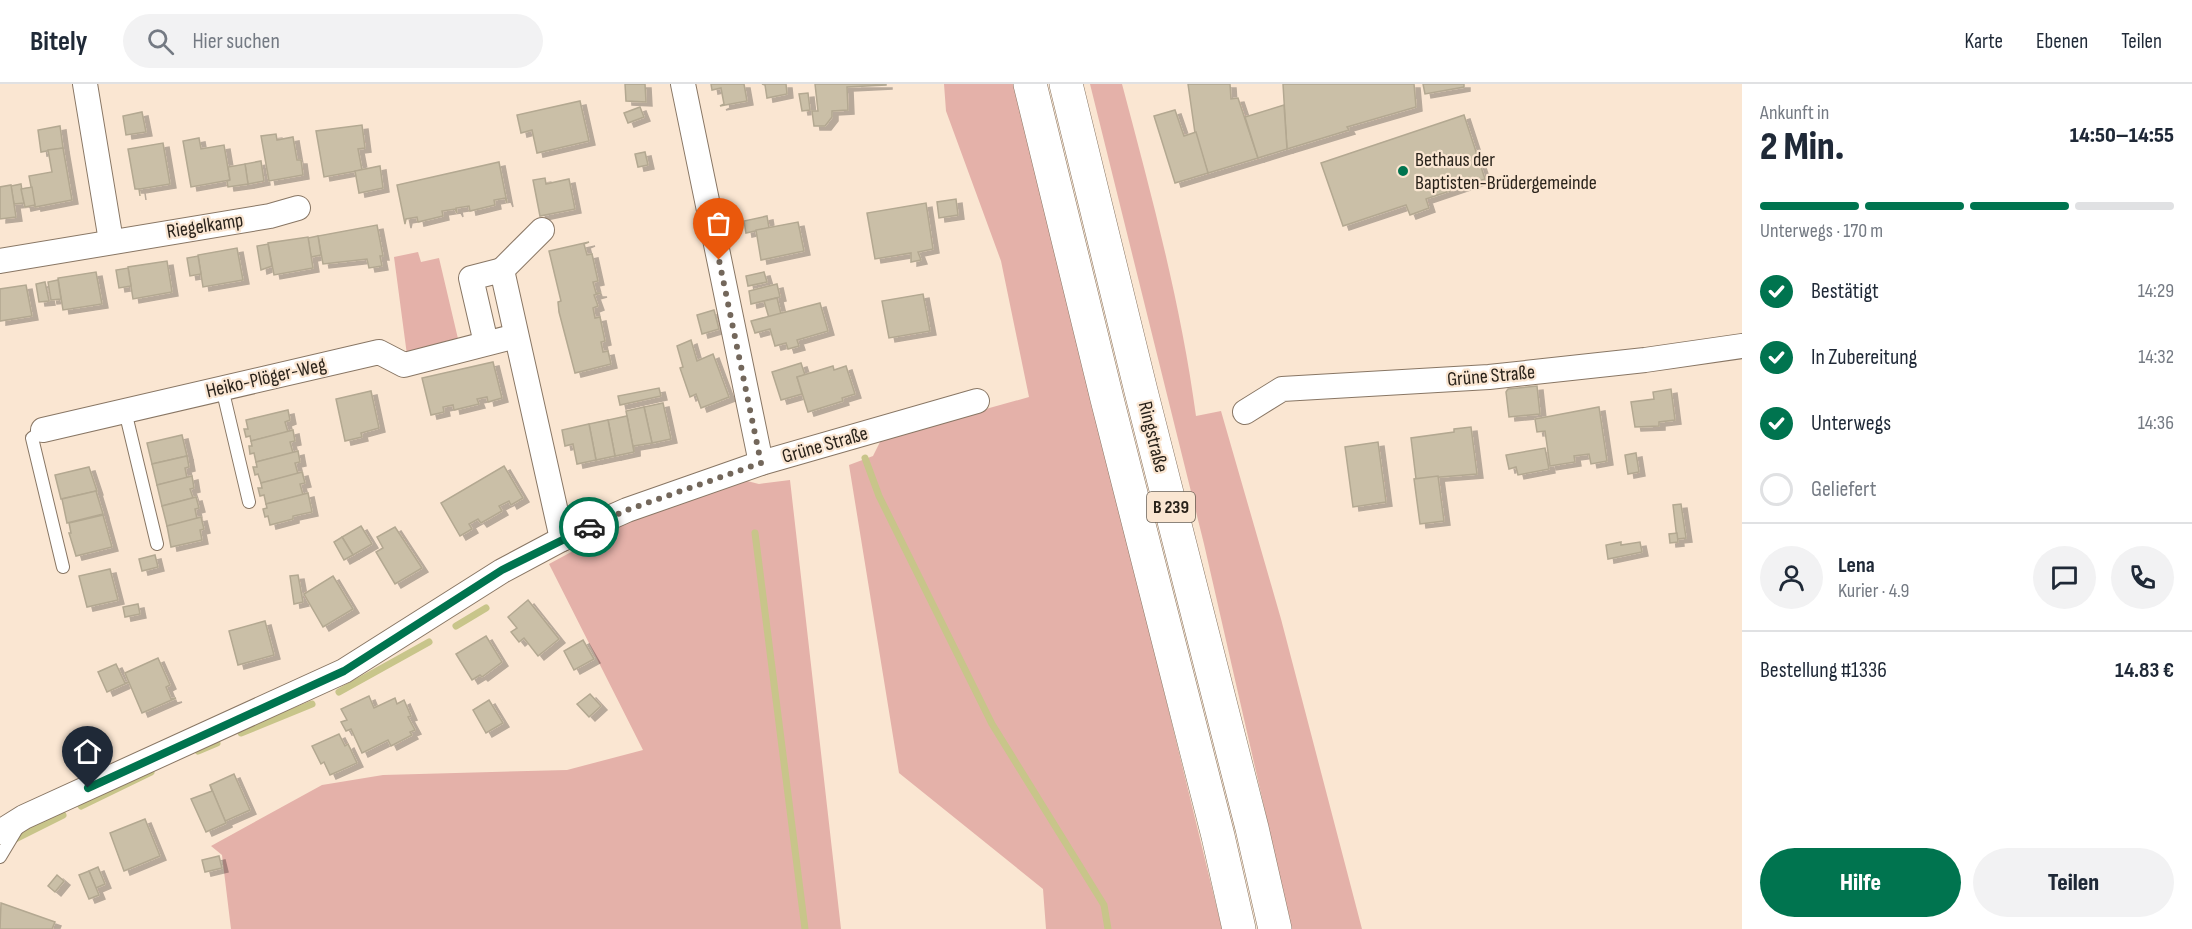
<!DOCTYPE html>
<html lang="de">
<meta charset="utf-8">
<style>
:root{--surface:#fff;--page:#f2f2f3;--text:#1f2937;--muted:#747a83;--line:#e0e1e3;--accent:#00744f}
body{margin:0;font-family:"Sofia Sans Condensed",sans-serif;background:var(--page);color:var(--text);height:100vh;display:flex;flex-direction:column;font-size:22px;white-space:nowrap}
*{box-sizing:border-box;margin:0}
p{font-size:20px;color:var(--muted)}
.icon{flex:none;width:33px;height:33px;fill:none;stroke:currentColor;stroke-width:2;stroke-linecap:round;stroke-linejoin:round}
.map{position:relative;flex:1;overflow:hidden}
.panel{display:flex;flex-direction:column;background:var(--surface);width:450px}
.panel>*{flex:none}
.pin{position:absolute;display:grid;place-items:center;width:51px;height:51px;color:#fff;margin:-62px -26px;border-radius:50% 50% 50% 0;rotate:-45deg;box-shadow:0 0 6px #0007}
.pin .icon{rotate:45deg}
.courier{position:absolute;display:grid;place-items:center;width:60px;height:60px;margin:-30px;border:4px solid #00744f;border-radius:50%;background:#fff;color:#222;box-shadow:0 2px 8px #0007}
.head em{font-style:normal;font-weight:800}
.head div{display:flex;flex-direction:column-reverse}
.head{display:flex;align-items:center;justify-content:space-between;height:102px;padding:0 18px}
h1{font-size:39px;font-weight:800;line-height:45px}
.bar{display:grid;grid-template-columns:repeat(4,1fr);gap:9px 6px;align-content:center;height:72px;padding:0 18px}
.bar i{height:8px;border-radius:4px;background:var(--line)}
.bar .current{background:var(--accent)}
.bar p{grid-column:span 4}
.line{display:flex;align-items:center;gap:15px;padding:0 18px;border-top:2px solid var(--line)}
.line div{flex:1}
.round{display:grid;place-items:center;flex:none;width:63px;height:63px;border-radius:32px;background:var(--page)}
ol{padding:0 18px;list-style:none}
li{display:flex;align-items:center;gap:18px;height:66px}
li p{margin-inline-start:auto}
li .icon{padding:6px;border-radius:50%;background:var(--accent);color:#fff;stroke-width:4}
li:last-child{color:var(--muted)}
li i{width:33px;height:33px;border:3px solid var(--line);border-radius:50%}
.button{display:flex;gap:12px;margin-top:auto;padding:12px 18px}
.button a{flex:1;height:69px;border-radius:36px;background:var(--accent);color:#fff;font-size:24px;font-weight:800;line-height:69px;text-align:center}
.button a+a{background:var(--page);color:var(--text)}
header{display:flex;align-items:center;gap:36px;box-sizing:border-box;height:84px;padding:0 30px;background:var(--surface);border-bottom:2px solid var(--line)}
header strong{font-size:28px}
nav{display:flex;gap:33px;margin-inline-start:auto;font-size:21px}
.search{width:420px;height:54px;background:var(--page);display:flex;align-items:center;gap:15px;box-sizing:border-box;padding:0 21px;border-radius:33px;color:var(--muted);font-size:22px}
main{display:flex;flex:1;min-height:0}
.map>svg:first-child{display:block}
.green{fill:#e4b1a9}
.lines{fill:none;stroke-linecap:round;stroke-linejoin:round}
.stream{stroke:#c8c58a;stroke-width:7}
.building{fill:#cabfa7;stroke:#b3a891;stroke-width:1.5;filter:url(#shadow)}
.lane-casing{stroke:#887664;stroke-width:14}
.street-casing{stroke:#887664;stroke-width:26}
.highway-casing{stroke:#887664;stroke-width:34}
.lane{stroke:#fff;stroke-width:12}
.street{stroke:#fff;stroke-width:24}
.highway{stroke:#fff;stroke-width:33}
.done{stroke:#73675b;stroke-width:6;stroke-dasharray:0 10.8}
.route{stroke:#00744f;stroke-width:8}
.poi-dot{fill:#00744f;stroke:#fae6d2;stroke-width:2}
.labels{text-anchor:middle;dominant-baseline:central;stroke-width:4.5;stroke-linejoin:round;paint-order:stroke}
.shield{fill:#fae6d2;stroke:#685e52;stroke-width:1.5}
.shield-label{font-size:18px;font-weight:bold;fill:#2a231b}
.poi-label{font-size:20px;fill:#2a231b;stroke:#fae6d2;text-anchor:start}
.street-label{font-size:20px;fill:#2a231b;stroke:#fae6d2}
</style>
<header>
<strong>Bitely</strong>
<div class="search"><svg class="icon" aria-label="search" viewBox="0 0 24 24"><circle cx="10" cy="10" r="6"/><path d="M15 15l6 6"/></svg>Hier suchen</div>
<nav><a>Karte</a><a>Ebenen</a><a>Teilen</a></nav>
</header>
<main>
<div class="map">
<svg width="1742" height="845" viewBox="0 0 1742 845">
<defs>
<filter id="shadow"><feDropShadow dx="6" dy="4" stdDeviation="0" flood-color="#0004"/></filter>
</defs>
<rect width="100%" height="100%" fill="#fae6d2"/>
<!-- green -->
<g class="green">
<polygon points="944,0 1016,0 1222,845 1046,845 1043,805 899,689 849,381 873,372 882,354 1029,313 1001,177 946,27"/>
<path d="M1090 0H1122C1151 109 1181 220 1196 332L1221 327 1281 535 1362 845H1292L1204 460Z"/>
<polygon points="418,168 421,178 439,174 459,259 407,271 394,173"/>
<polygon points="790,396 841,845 231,845 222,771 211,762 322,701 383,691 567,686 643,666 549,480 625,439 747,397 759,400"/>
</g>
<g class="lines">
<!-- stream -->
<g class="stream">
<polyline points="865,374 879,412 992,640 1104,821 1108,845"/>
<polyline points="755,449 805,845"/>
<polyline points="456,542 486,524"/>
<polyline points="339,608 429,558"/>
<polyline points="241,649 312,620"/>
<polyline points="198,667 217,659"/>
<polyline points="81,722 151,688"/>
<polyline points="15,755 63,731"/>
</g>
</g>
<!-- building -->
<g class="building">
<polygon points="625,0 645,0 646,18 626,17"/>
<polygon points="711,0 744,0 747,17 720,22 724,20 721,4 712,6"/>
<polygon points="762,0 786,0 787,10 767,14 765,1"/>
<polygon points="815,0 886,0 886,1 847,3 848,26 832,27 832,33 825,42 814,42 812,27 818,27"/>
<polygon points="1188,0 1230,0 1231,15 1238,14 1258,74 1208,89 1195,49"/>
<polygon points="1283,0 1414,0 1416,23 1347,43 1349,46 1287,65"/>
<polygon points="1423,0 1464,0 1464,3 1425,10"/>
<polygon points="808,9 810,26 802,27 799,10"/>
<polygon points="580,17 589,57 537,69 532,46 521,49 517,31"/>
<polygon points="1284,21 1287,65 1258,74 1245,33"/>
<polygon points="640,23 644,33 628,39 624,29"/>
<polygon points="1175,26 1184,52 1196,48 1208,89 1175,99 1154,32"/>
<polygon points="142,28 146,48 126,51 123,32"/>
<polygon points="1464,31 1485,95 1426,115 1429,124 1410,131 1406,121 1343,142 1321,79"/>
<polygon points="362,41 365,64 358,65 362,86 324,93 316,47"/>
<polygon points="60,42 63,64 41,68 38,46"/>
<polygon points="276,50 277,56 293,53 297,76 301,76 303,91 269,97 261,52"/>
<polygon points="199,54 201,65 224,61 230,96 191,103 183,57"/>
<polygon points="163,59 170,100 139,105 140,112 139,105 135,105 128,65"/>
<polygon points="63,64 72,116 35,123 29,92 52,88 48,66"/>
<polygon points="645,68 648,81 638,83 635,70"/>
<polygon points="261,77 264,97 248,100 245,80"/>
<polygon points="499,78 507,119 505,114 494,116 495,121 470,127 469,122 456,124 457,129 455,125 442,127 443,132 418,138 417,133 406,135 405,140 397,101"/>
<polygon points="245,80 248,100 228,103 227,97 230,96 228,83"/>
<polygon points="380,82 383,104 359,109 355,87"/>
<polygon points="545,94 546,100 569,95 575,125 540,132 533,96"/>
<polygon points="21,100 24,119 14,120 11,102"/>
<polygon points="11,101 16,133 0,135 0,103"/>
<polygon points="32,103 35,121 25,123 21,105"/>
<polygon points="956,115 958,131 939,134 937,118"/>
<polygon points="926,119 933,165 918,168 921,176 911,178 911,169 875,175 867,129"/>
<polygon points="767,132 769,144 746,149 744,137"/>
<polygon points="798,138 804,167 761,176 756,146"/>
<polygon points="377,141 383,172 380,172 382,182 369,184 367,175 323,180 318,152"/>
<polygon points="318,152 321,171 311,173 308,154"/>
<polygon points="308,153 313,184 274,191 268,159"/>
<polygon points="589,158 584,160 587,171 592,170 598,197 593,198 596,209 601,209 594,211 598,222 593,224 595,234 600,233 605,257 601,258 603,268 608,267 611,280 575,289 559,228 558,218 561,217 549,167"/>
<polygon points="268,160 272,182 261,186 257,162"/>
<polygon points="237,164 243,196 203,203 198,171"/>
<polygon points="198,172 201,190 190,192 187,174"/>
<polygon points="167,177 172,208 133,215 128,183"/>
<polygon points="128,184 131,202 119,204 116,186"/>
<polygon points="96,188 102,220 63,226 58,194"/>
<polygon points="764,188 767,198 748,202 746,192"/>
<polygon points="58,196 61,215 51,216 48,198"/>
<polygon points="45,198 49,217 39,218 36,200"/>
<polygon points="777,200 780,213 751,220 749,207"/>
<polygon points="26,201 32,232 0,237 0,205"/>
<polygon points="923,210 930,247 889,254 882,217"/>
<polygon points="777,214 781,230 769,234 764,217"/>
<polygon points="820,219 828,247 797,256 799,262 788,265 786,259 775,262 770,245 755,249 751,237"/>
<polygon points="714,226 719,245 702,250 697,231"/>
<polygon points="691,256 697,277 713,270 729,313 701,324 696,310 690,313 680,284 683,283 677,262"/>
<polygon points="493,278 502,314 488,318 487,313 477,315 479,320 454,326 453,321 443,323 444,328 431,331 422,294"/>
<polygon points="801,279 805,291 797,293 802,310 781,316 772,288"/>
<polygon points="833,282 834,286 846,282 855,310 842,314 843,317 808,328 797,293"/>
<polygon points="1537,302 1540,330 1509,333 1506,308 1508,305"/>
<polygon points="659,304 661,312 620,321 618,312"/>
<polygon points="1671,305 1675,336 1659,338 1659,342 1635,343 1631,318 1654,315 1653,308"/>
<polygon points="371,307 379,344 361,349 362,353 345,357 336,315"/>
<polygon points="663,319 671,355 652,359 644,323"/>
<polygon points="644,323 652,359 634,362 634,368 626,327"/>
<polygon points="1599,323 1607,377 1591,380 1589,370 1574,372 1575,378 1550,382 1545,347 1537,348 1535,335"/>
<polygon points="288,326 290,336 285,338 288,348 251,357 250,352 246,353 244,345 248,345 246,336"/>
<polygon points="627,332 634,368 615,372 608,336"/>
<polygon points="608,336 615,372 596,376 589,340"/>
<polygon points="589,340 596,376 577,380 573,360 565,362 562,346"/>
<polygon points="1471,343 1477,390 1416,395 1411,354 1454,348 1454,345"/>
<polygon points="293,346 295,357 290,358 293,369 256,378 254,369 250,370 249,362 252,362 251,357"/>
<polygon points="182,351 187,372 152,380 147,359"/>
<polygon points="1378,358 1386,418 1353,423 1345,363"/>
<polygon points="1545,364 1549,385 1518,391 1516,383 1509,385 1506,371"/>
<polygon points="298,367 300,378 295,379 298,390 261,399 258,390 255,391 253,383 257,383 256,378"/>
<polygon points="1636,369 1639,388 1628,390 1625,371"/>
<polygon points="187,372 189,383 185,384 187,394 157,401 152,380"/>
<polygon points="504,382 523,414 511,421 509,417 499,422 502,427 481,439 478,435 469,440 472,445 460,452 441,419"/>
<polygon points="89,383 97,407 61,415 55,391"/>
<polygon points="302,388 305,399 300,400 303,411 266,420 264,411 260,412 258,404 262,404 261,399"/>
<polygon points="192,392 194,404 190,405 193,414 162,422 157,401"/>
<polygon points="1438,392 1444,437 1420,440 1414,395"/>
<polygon points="96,407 103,430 67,439 62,415"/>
<polygon points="308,409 312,428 293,432 293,435 270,441 268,432 265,433 263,425 267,424 266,420"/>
<polygon points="196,413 199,424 195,425 197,435 167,442 162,422"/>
<polygon points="1681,420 1686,454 1677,455 1673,421"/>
<polygon points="103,431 112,463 76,472 69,449 71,449 69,439"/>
<polygon points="201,433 204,445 200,446 202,456 171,463 167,442"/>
<polygon points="361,442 372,460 353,471 342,453"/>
<polygon points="395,443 422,484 395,500 376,468 383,464 377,453"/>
<polygon points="1677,449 1678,458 1670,459 1669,450"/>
<polygon points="342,453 353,471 344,476 334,458"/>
<polygon points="1621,458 1621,461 1640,458 1642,468 1608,475 1606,461"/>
<polygon points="155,471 158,483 142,487 139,475"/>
<polygon points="110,485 118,516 87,523 79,492"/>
<polygon points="298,491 303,518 294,520 290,492"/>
<polygon points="333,492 353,525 323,543 304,510"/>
<polygon points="528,516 559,555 538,572 524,554 519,558 511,548 517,544 508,533"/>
<polygon points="138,520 140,530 125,533 123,523"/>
<polygon points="265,537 274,571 238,581 229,547"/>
<polygon points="486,552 502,578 482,593 480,591 472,596 456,570"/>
<polygon points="583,556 594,575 574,586 564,567"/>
<polygon points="158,574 170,601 166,603 171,615 176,614 142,629 125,589"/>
<polygon points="116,580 125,599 129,598 107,608 98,588"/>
<polygon points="590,610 601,622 589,633 577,620"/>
<polygon points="369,612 374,624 395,614 397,620 404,616 411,632 408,633 415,646 410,648 412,651 391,662 388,656 362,669 351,645 346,647 341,638 347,636 341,625"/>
<polygon points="489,616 503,639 486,649 473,626"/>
<polygon points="339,650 345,662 348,660 357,679 330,691 324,678 321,680 312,662"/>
<polygon points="234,690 250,726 225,737 226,739 210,701"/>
<polygon points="210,701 226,739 206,748 191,715 212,707"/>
<polygon points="145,735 160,772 124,787 110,749"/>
<polygon points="219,772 222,784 205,788 202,776"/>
<polygon points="98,783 105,800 96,804 89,787"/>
<polygon points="89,787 99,811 89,815 79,791"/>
<polygon points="57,791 64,797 55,808 48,802"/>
<polygon points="1,819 55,838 52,845 0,845"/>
</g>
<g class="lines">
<!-- lane casing -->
<g class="lane-casing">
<g id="lane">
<polyline points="222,304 249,418"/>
<polyline points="125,327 157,460"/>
<polyline points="43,346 32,354 63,483"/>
<polyline points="0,773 18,743"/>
</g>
</g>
<!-- street casing -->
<g class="street-casing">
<g id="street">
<polyline points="85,0 111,157"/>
<polyline points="683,0 761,379"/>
<polyline points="0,177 270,132 298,124"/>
<polyline points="502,186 542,146"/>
<polyline points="486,259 471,194 502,186 562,455"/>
<polyline points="1245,328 1282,305 1489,293 1645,276 1742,262"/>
<polyline points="43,346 379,268 404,281 516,252"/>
<polyline points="0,748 24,733 344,587 502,487 562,455 627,426 761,379 977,317"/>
</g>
</g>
<!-- highway casing -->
<g class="highway-casing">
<g id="highway">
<polyline points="1030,0 1107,315 1218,752 1239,845"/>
<polyline points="1066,0 1141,307 1252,744 1275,845"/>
</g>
</g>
<!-- lane -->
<use href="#lane" class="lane"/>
<!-- street -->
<use href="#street" class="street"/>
<!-- highway -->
<use href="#highway" class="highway"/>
</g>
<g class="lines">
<!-- done -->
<polyline class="done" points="589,443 627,426 761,379 719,176"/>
<!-- route -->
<polyline class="route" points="88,704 344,587 502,486 589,443"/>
</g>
<!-- markers -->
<circle class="poi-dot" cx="1403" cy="87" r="6"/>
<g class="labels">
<!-- shield labels -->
<rect class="shield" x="1147" y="408" width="48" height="30" rx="4.5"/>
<g class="shield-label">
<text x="1171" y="423">B 239</text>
</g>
<!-- poi labels -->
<g class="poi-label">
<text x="1415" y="76">Bethaus der<tspan x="1415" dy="23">Baptisten-Brüdergemeinde</tspan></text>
</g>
<!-- street labels -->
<g class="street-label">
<text transform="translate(205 142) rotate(-9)">Riegelkamp</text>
<text transform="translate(1491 292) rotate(-5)">Grüne Straße</text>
<text transform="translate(266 294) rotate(-13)">Heiko-Plöger-Weg</text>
<text transform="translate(1153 353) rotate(76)">Ringstraße</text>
<text transform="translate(825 361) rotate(-16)">Grüne Straße</text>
</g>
</g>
</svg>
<div class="pin" style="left:719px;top:176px;background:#ea580c"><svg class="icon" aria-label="bag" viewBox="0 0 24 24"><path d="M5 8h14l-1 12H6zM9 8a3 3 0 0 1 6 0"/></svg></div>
<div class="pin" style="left:88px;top:704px;background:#1f2937"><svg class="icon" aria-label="home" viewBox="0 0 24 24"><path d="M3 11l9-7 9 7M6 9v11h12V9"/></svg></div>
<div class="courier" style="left:589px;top:443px"><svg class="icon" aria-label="car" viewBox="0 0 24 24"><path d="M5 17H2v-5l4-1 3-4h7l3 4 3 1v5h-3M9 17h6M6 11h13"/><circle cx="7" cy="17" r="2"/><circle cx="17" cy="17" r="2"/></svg></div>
</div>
<section class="panel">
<div class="head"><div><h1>2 Min.</h1><p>Ankunft in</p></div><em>14:50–14:55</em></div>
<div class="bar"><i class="current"></i><i class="current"></i><i class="current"></i><i></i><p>Unterwegs · 170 m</p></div>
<ol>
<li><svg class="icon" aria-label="check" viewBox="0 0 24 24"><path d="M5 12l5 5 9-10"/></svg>Bestätigt<p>14:29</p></li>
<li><svg class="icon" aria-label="check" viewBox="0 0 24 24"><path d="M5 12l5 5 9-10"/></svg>In Zubereitung<p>14:32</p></li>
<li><svg class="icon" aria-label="check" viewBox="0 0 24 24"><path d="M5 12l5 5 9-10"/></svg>Unterwegs<p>14:36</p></li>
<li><i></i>Geliefert</li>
</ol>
<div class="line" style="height:108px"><a class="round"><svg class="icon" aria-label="person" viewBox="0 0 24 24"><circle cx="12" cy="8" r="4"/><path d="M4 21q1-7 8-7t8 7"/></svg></a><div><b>Lena</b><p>Kurier · 4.9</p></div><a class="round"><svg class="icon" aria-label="chat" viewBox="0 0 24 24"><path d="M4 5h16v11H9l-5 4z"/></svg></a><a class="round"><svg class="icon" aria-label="phone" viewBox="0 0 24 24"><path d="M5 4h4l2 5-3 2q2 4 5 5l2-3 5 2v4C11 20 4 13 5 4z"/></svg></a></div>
<div class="line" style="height:78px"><div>Bestellung #1336</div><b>14.83 €</b></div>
<div class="button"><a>Hilfe</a><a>Teilen</a></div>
</section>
</main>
